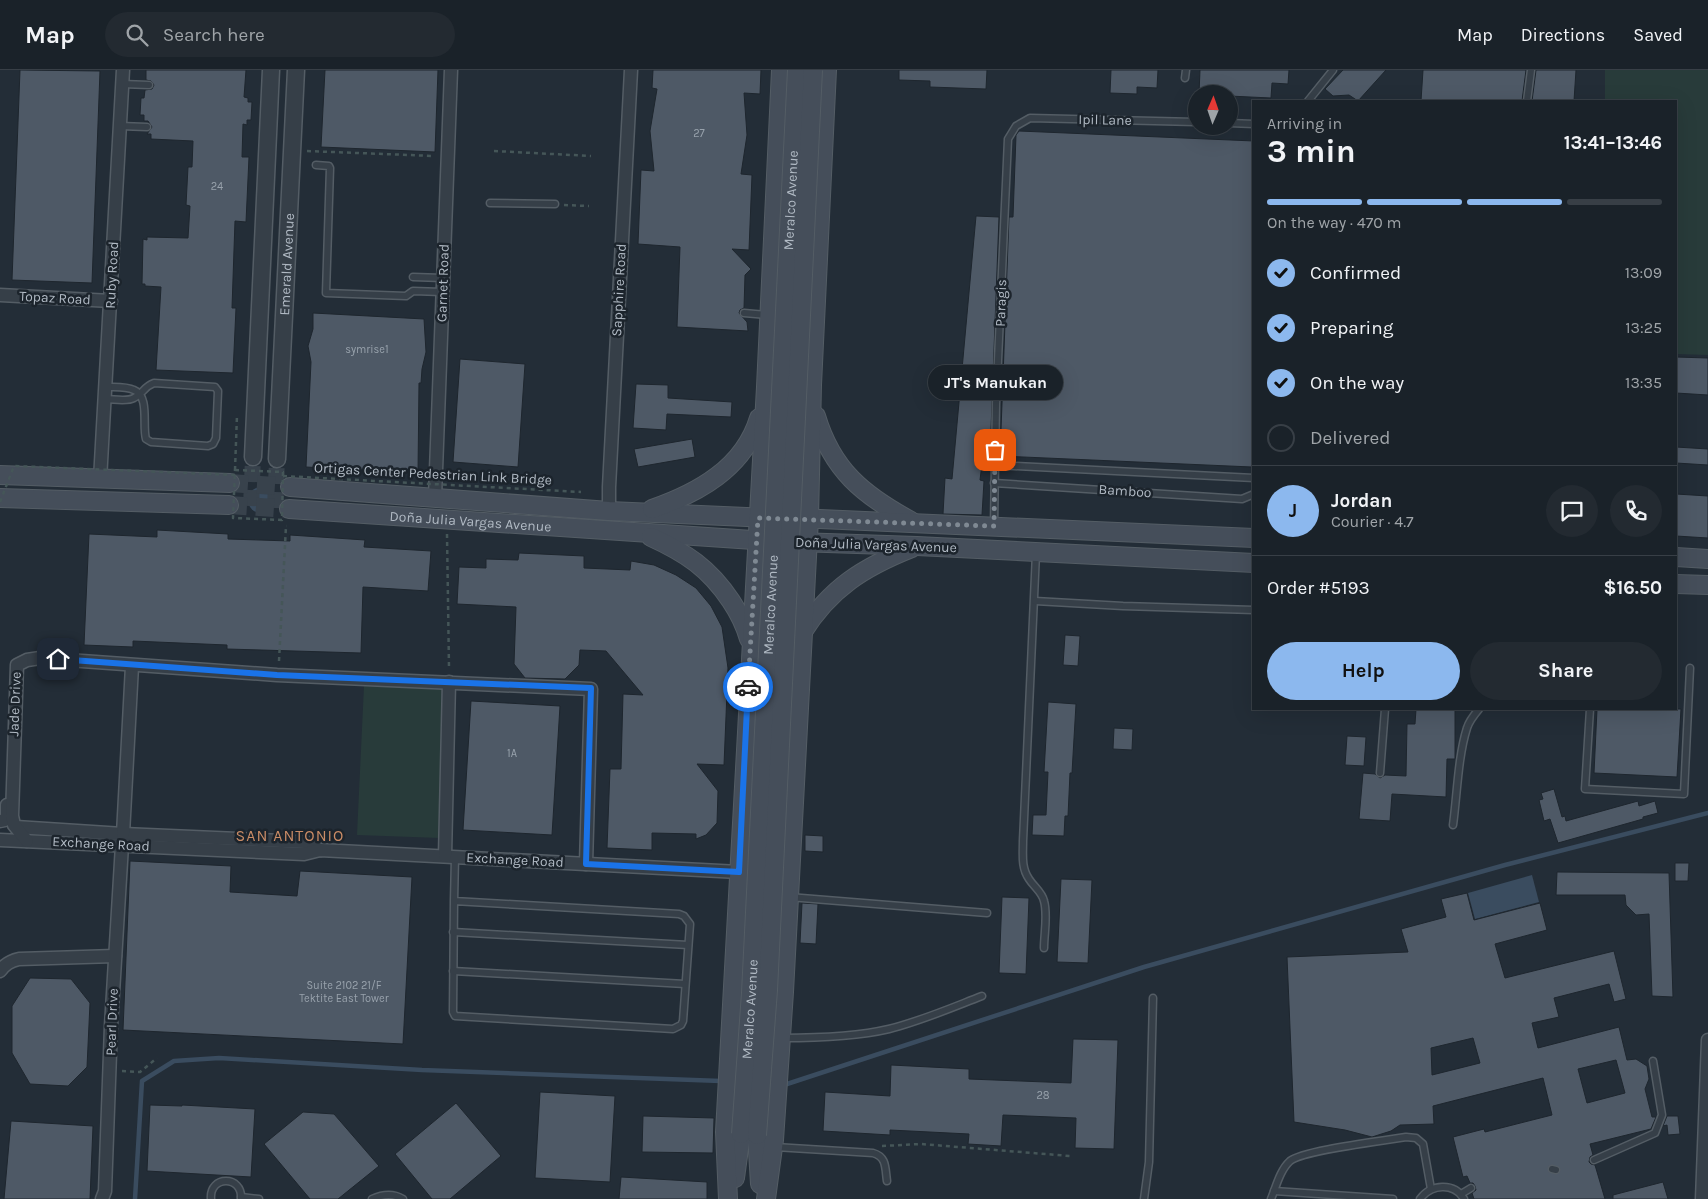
<!DOCTYPE html>
<meta charset="utf-8">
<style>
:root{--surface:#1a2229;--page:#232a31;--text:#f1f3f6;--muted:#9fa4a8;--line:#383f46;--accent:#8cb8ee}
body{margin:0;font-family:Karla,sans-serif;background:var(--page);color:var(--text);height:100vh;display:flex;flex-direction:column;font-size:19px;white-space:nowrap}
*{box-sizing:border-box;margin:0}
p{font-size:16px;color:var(--muted)}
.icon{flex:none;width:28px;height:28px;fill:none;stroke:currentColor;stroke-width:2;stroke-linecap:round;stroke-linejoin:round}
.map{position:relative;flex:1;overflow:hidden}
.panel{position:absolute;left:1252px;top:30px;width:425px;height:610px;display:flex;flex-direction:column;background:var(--surface);border-radius:0px;box-shadow:0 5px 20px #0002,0 0 0 1px var(--line)}
.panel>*{flex:none}
.needle{width:32px;rotate:2deg}
.controls{position:absolute;left:1188px;top:15px;display:grid;gap:10px}
.controls a{display:grid;place-items:center;width:50px;height:50px;border-radius:50%;background:var(--surface);box-shadow:0 5px 20px #0002,0 0 0 1px var(--line);font-size:25px}
.pin{position:absolute;display:grid;place-items:center;width:42px;height:42px;color:#fff;margin:-21px;border-radius:10px;box-shadow:0 2px 8px #0006}
.courier{position:absolute;display:grid;place-items:center;width:50px;height:50px;margin:-25px;border:4px solid #1a73e8;border-radius:50%;background:#fff;color:#222;box-shadow:0 1px 6px #0007}
.bubble{position:absolute;height:35px;border-radius:18px;background:var(--surface);box-shadow:0 5px 20px #0002,0 0 0 1px var(--line);font-size:16px;font-weight:700;line-height:35px;text-align:center}
.head em{font-style:normal;font-weight:700}
.head div{display:flex;flex-direction:column-reverse}
.head{display:flex;align-items:center;justify-content:space-between;height:85px;padding:0 15px}
h1{font-size:32px;font-weight:700;line-height:38px}
.bar{display:grid;grid-template-columns:repeat(4,1fr);gap:8px 5px;align-content:center;height:60px;padding:0 15px}
.bar i{height:6px;border-radius:4px;background:var(--line)}
.bar .selected{background:var(--accent)}
.bar p{grid-column:span 4}
.line{display:flex;align-items:center;gap:12px;padding:0 15px;border-top:1px solid var(--line)}
.line div{flex:1}
.round{display:grid;place-items:center;flex:none;width:52px;height:52px;border-radius:26px;background:var(--page)}
ol{padding:0 15px;list-style:none}
li{display:flex;align-items:center;gap:15px;height:55px}
li p{margin-inline-start:auto}
li .icon{padding:5px;border-radius:50%;background:var(--accent);color:#111;stroke-width:4}
li:last-child{color:var(--muted)}
li i{width:28px;height:28px;border:2px solid var(--line);border-radius:50%}
.primary-button{display:flex;gap:10px;margin-top:auto;padding:10px 15px}
.primary-button a{flex:1;height:58px;border-radius:30px;background:var(--accent);color:#111;font-size:20px;font-weight:700;line-height:58px;text-align:center}
.primary-button a+a{background:var(--page);color:var(--text)}
header{display:flex;align-items:center;gap:30px;box-sizing:border-box;height:70px;padding:0 25px;background:var(--surface);border-bottom:1px solid var(--line)}
header strong{font-size:24px}
nav{display:flex;gap:28px;margin-inline-start:auto;font-size:18px}
.search{width:350px;height:45px;background:var(--page);display:flex;align-items:center;gap:12px;box-sizing:border-box;padding:0 18px;border-radius:28px;color:var(--muted);font-size:19px}
.map>svg:first-child{display:block}
.green{fill:#283b3a}
.water{fill:#3a4c5f}
.lines{fill:none;stroke-linecap:round;stroke-linejoin:round}
.stream{stroke:#3a4c5f;stroke-width:4.5}
.building{fill:#4e5966;stroke:#1e262e;fill-rule:evenodd}
.tertiary-tunnel{stroke:#38424c;stroke-width:16;stroke-dasharray:16 8;stroke-linecap:butt}
.secondary-tunnel{stroke:#38424c;stroke-width:18;stroke-dasharray:18 9;stroke-linecap:butt}
.service-casing{stroke:#545d65;stroke-width:9}
.minor-casing{stroke:#545d65;stroke-width:15}
.tertiary-casing{stroke:#545d65;stroke-width:19}
.secondary-casing{stroke:#545d65;stroke-width:20}
.path{stroke:#455658;stroke-width:2.5;stroke-dasharray:4 4;stroke-linecap:butt}
.service{stroke:#363f48;stroke-width:6}
.minor{stroke:#363f48;stroke-width:12}
.tertiary{stroke:#363f48;stroke-width:16}
.secondary{stroke:#454e5a;stroke-width:18}
.secondary-bridge-casing{stroke:#545d65;stroke-width:20;stroke-linecap:butt}
.path-bridge{stroke:#455658;stroke-width:2.5;stroke-dasharray:4 4;stroke-linecap:butt}
.secondary-bridge{stroke:#454e5a;stroke-width:18}
.done{stroke:#7f8993;stroke-width:5;stroke-dasharray:0 9}
.route{stroke:#1a73e8;stroke-width:6}
.labels{text-anchor:middle;dominant-baseline:central;stroke-width:5;stroke-linejoin:round;paint-order:stroke}
.number-label{font-size:11px;fill:#98a2ac}
.street-label{font-size:14px;fill:#b1bac4;stroke:#1c242c}
.quarter-label{font-size:16px;letter-spacing:1px;fill:#ca8c66;stroke:#1c242c}
</style>
<header>
<strong>Map</strong>
<div class="search"><svg class="icon" aria-label="search" viewBox="0 0 24 24"><circle cx="10" cy="10" r="6"/><path d="M15 15l6 6"/></svg>Search here</div>
<nav><a>Map</a><a>Directions</a><a>Saved</a></nav>
</header>
<div class="map">
<svg width="1708" height="1129" viewBox="0 0 1708 1129">
<rect width="100%" height="100%" fill="#232d37"/>
<!-- green -->
<g class="green">
<polygon points="1605,0 1708,0 1708,285 1676,284 1676,31 1605,31"/>
<polygon points="364,616 445,619 440,768 357,765"/>
</g>
<!-- water -->
<g class="water">
<circle cx="261" cy="430" r="13"/>
<polygon points="1532,805 1539,832 1475,849 1468,823"/>
</g>
<g class="lines">
<!-- stream -->
<g class="stream">
<polyline points="784,1015 1144,897 1505,795 1708,743"/>
<polyline points="135,1129 142,1011 174,991 219,988 422,1000 721,1011"/>
</g>
</g>
<!-- building -->
<g class="building">
<polygon points="20,0 100,1 92,213 12,210"/>
<polygon points="146,0 246,0 244,27 248,28 248,32 252,32 251,50 247,50 247,55 243,54 242,87 249,87 246,152 235,151 232,238 236,238 233,303 156,300 161,217 145,216 145,214 142,214 143,169 147,170 147,167 188,168 190,136 186,135 188,97 192,97 193,71 151,69 151,64 147,64 152,57 148,51 144,51 144,45 140,45 141,28 144,28 145,20 152,19 154,15 151,11 146,10"/>
<polygon points="325,0 438,0 435,82 321,77"/>
<polygon points="653,0 761,0 760,24 744,23 747,65 741,104 752,105 749,180 732,179 751,199 745,205 744,238 740,240 739,243 747,252 748,261 677,257 680,177 638,174 641,100 654,101 650,61 657,19 652,18"/>
<polygon points="899,0 987,0 986,19 930,17 930,11 899,10"/>
<polygon points="1111,0 1158,0 1157,18 1137,17 1137,24 1110,23"/>
<polygon points="1200,0 1289,0 1288,14 1272,13 1271,28 1229,26 1229,24 1199,24"/>
<polygon points="1343,0 1386,0 1358,31 1349,25 1333,26 1325,19"/>
<polygon points="1423,0 1526,0 1522,31 1421,31"/>
<polygon points="1536,0 1576,0 1574,31 1532,31"/>
<polygon points="1019,61 1254,71 1254,354 1252,397 1000,386 1009,147 1013,147 1016,65"/>
<polygon points="976,146 999,147 990,386 983,386 980,410 984,411 982,445 943,444 945,408 952,409"/>
<polygon points="313,243 424,249 426,282 422,299 421,313 419,313 418,403 306,397 311,292 308,276 313,259"/>
<polygon points="1676,287 1708,288 1708,325 1676,323"/>
<polygon points="460,289 525,294 518,397 453,392"/>
<polygon points="636,314 668,315 668,328 732,332 731,347 667,344 666,360 633,358"/>
<polygon points="692,369 695,387 638,397 634,379"/>
<polygon points="1676,377 1708,379 1708,395 1676,393"/>
<polygon points="1676,424 1708,426 1708,468 1676,466"/>
<polygon points="157,460 228,464 228,469 290,471 290,465 365,470 364,477 431,481 428,521 363,517 361,583 227,579 227,575 133,571 133,577 84,575 89,464 157,467"/>
<polygon points="519,483 584,486 584,498 630,500 631,491 654,495 676,505 696,518 711,536 722,557 728,598 724,695 697,694 718,721 717,753 706,765 696,769 696,764 652,763 652,780 607,778 610,699 621,699 623,624 643,625 606,581 580,580 579,595 565,609 525,608 514,594 516,537 457,534 459,497 486,498 486,489 518,490"/>
<polygon points="1065,565 1080,566 1078,596 1063,595"/>
<polygon points="471,631 560,636 552,765 463,760"/>
<polygon points="1048,632 1076,634 1072,703 1070,703 1068,746 1065,746 1064,766 1032,765 1033,745 1046,745 1048,702 1044,702"/>
<polygon points="1416,639 1455,639 1455,689 1447,689 1446,727 1392,724 1390,751 1359,749 1363,703 1375,704 1380,708 1385,705 1406,706 1407,654 1415,654"/>
<polygon points="1597,639 1681,639 1677,707 1594,703"/>
<polygon points="1114,658 1133,659 1132,680 1113,679"/>
<polygon points="1347,666 1366,667 1364,696 1345,695"/>
<polygon points="1554,719 1562,747 1565,746 1566,751 1638,731 1639,736 1655,731 1658,743 1643,747 1643,749 1558,773 1550,749 1544,751 1539,730 1543,729 1541,723"/>
<polygon points="805,765 823,766 823,782 805,781"/>
<polygon points="130,791 231,796 230,822 297,826 300,801 412,807 403,974 123,960"/>
<polygon points="1675,793 1689,793 1688,811 1675,811"/>
<polygon points="1557,802 1669,803 1673,927 1652,926 1649,844 1636,845 1626,835 1625,825 1556,825"/>
<polygon points="1061,809 1092,810 1088,893 1057,892"/>
<path d="M1467 823 1474 850 1540 833 1547 860 1495 874 1505 908 1614 881 1626 929 1614 932 1609 914 1554 928 1559 947 1532 953 1538 978 1619 957 1627 990 1636 989 1647 996 1649 1009 1645 1019 1652 1047H1656L1651 1059 1590 1074 1593 1085 1590 1087 1589 1092 1591 1094 1595 1095 1605 1129H1474L1472 1123 1476 1120 1475 1116 1473 1113H1470L1467 1106 1463 1107 1453 1067 1484 1059 1485 1062 1552 1045 1543 1008 1433 1036 1434 1054 1400 1055 1391 1061 1372 1067 1345 1060 1294 1052 1287 887 1408 882 1401 859 1446 847 1441 829ZM1473 968 1480 993 1432 1005 1431 978ZM1616 990 1625 1023 1587 1033 1578 999Z"/>
<polygon points="1002,827 1029,828 1026,904 999,903"/>
<polygon points="802,833 818,834 816,874 800,873"/>
<polygon points="30,908 71,909 90,933 87,997 68,1016 30,1014 12,983 12,936"/>
<polygon points="1073,969 1118,970 1114,1079 1075,1078 1076,1048 1003,1045 1001,1076 968,1074 969,1064 890,1060 890,1065 823,1061 825,1022 890,1026 891,995 969,999 969,1009 1071,1013"/>
<polygon points="540,1022 615,1026 610,1112 535,1108"/>
<polygon points="456,1033 501,1086 450,1129 432,1129 395,1084"/>
<polygon points="150,1035 182,1036 182,1035 255,1039 251,1107 147,1101"/>
<polygon points="303,1042 334,1044 379,1096 338,1129 310,1129 264,1074"/>
<polygon points="643,1046 714,1048 713,1083 642,1082"/>
<polygon points="1667,1046 1678,1046 1680,1064 1668,1065 1667,1055 1663,1056"/>
<polygon points="11,1051 93,1056 90,1129 4,1129"/>
<polygon points="621,1107 707,1112 707,1129 619,1129"/>
<polygon points="1663,1112 1668,1129 1613,1129 1613,1125"/>
</g>
<g class="lines">
<!-- tertiary-tunnel -->
<g class="tertiary-tunnel">
<polyline points="251,436 253,387"/>
<polyline points="275,438 277,389"/>
</g>
<!-- secondary-tunnel -->
<g class="secondary-tunnel">
<polyline points="230,413 290,417"/>
<polyline points="229,435 289,439"/>
</g>
<!-- service casing -->
<g class="service-casing">
<g id="service">
<polyline points="1185,8 1186,0"/>
<polyline points="122,14 149,15"/>
<polyline points="1308,31 1333,0"/>
<polyline points="1527,31 1531,0"/>
<polyline points="1229,53 1254,54"/>
<polyline points="120,56 147,57"/>
<polyline points="316,95 329,96 330,98 326,223 406,226 413,221 442,222"/>
<polyline points="490,133 555,134"/>
<polyline points="413,207 443,208"/>
<polyline points="744,243 768,245"/>
<path d="M105 329C114 329 127 332 134 328 143 324 143 317 154 313L215 317 218 321 216 368 213 374 208 376 151 372 146 369C142 356 150 326 134 320 126 316 115 317 106 317"/>
<polyline points="994,395 1254,408"/>
<polyline points="994,413 1242,429 1254,424"/>
<polyline points="994,455 996,334 1008,69 1016,56 1030,48 1196,52"/>
<path d="M1036 483 1023 771C1023 784 1021 798 1029 809 1034 817 1042 822 1044 831 1048 845 1044 864 1044 878"/>
<polyline points="1035,531 1123,536 1254,540"/>
<polyline points="1590,639 1585,719 1684,724 1690,598"/>
<polyline points="1380,703 1385,639"/>
<path d="M1453 755C1457 726 1458 686 1467 658 1469 651 1474 645 1479 639"/>
<polyline points="789,827 987,843"/>
<polyline points="454,831 453,942 455,946 673,959 681,955 683,951 690,854 684,846 679,844 454,831 455,787"/>
<polyline points="453,862 688,875"/>
<polyline points="453,901 685,914"/>
<path d="M782 968C817 968 855 967 889 959 921 951 951 938 982 926"/>
<path d="M775 1077 873 1083C887 1087 885 1098 887 1111"/>
<polyline points="1594,1090 1655,1063 1662,1045 1653,991"/>
<polyline points="1552,1099 1556,1100"/>
<polyline points="1274,1121 1393,1129"/>
<polyline points="1461,1124 1471,1118"/>
<polyline points="241,1127 259,1129"/>
<path d="M211 1129C209 1105 243 1105 241 1129"/>
<path d="M372 1129C383 1124 393 1123 403 1129"/>
<polyline points="1144,1129 1149,1092 1153,928"/>
<path d="M1271 1129C1276 1117 1280 1100 1290 1091 1303 1080 1384 1071 1406 1067L1416 1068 1423 1074 1431 1119"/>
<path d="M1420 1129C1431 1114 1454 1112 1464 1129"/>
</g>
</g>
<!-- minor casing -->
<g class="minor-casing">
<g id="minor">
<polyline points="0,225 111,231"/>
<polyline points="100,410 123,0"/>
<polyline points="435,427 451,0"/>
<polyline points="609,441 609,417 631,0"/>
<polyline points="0,751 5,750 7,748 7,735"/>
<polyline points="16,757 123,764 305,772 320,780"/>
<polyline points="123,764 132,596"/>
<polyline points="0,770 304,784 320,780 739,802"/>
<polyline points="27,771 14,755 12,746 17,595 27,590 40,588 277,605 591,619 586,794"/>
<polyline points="445,786 449,612"/>
<path d="M0 901C5 894 10 891 19 889L115 886"/>
<polyline points="102,1129 105,1121 111,956 122,775"/>
<polyline points="1702,1129 1708,970"/>
</g>
</g>
<!-- tertiary casing -->
<g class="tertiary-casing">
<g id="tertiary">
<polyline points="253,387 271,0"/>
<path id="s1" d="M277 389 296 0"/>
</g>
</g>
<!-- secondary casing -->
<g class="secondary-casing">
<g id="secondary">
<path d="M816 346C832 400 863 425 911 451"/>
<polyline points="0,405 230,413"/>
<polyline points="290,417 609,441 769,448"/>
<polyline points="0,428 229,435"/>
<path id="s2" d="M289 439 769 471"/>
<path d="M652 439C698 423 744 398 759 348"/>
<polyline points="797,448 1254,468"/>
<path d="M651 467C686 483 709 498 731 531 739 543 745 555 749 569"/>
<polyline points="797,472 917,476 1254,493"/>
<polyline points="1676,487 1708,489"/>
<polyline points="1676,514 1708,515"/>
<path d="M802 563C830 518 864 497 912 478"/>
<polyline points="757,1065 760,1114"/>
<polyline points="735,1108 741,1064"/>
<polyline points="728,1129 725,1062 766,317 781,0"/>
<polyline points="766,1129 774,1070 784,922 809,449 812,315 827,0"/>
</g>
</g>
<!-- path -->
<g class="path">
<polyline points="307,81 434,86"/>
<polyline points="494,81 591,86"/>
<polyline points="564,135 589,136"/>
<polyline points="235,400 237,345"/>
<polyline points="447,464 449,598"/>
<polyline points="279,591 286,456 287,456"/>
<polyline points="122,1001 140,1002 157,988"/>
<polyline points="882,1076 921,1074 1070,1086"/>
</g>
<!-- service -->
<use href="#service" class="service"/>
<!-- minor -->
<use href="#minor" class="minor"/>
<!-- tertiary -->
<use href="#tertiary" class="tertiary"/>
<!-- secondary -->
<use href="#secondary" class="secondary"/>
<!-- secondary-bridge casing -->
<g class="secondary-bridge-casing">
<g id="secondary-bridge">
<path id="s3" d="M741 1064 751 923 797 0"/>
<polyline points="757,1065 768,920 813,0"/>
</g>
</g>
<!-- path-bridge -->
<g class="path-bridge">
<polygon points="235,400 283,402 282,450 233,448"/>
<polyline points="283,406 581,422"/>
<polyline points="0,432 14,396 235,405"/>
</g>
<!-- secondary-bridge -->
<use href="#secondary-bridge" class="secondary-bridge"/>
</g>
<g class="lines">
<!-- done -->
<polyline class="done" points="748,617 758,448 994,456 995,380"/>
<!-- route -->
<polyline class="route" points="58,589 277,605 591,618 586,794 739,802 748,617"/>
</g>
<g class="labels">
<!-- number labels -->
<g class="number-label">
<text x="699" y="63">27</text>
<text x="217" y="116">24</text>
<text x="367" y="279">symrise1</text>
<text x="512" y="683">1A</text>
<text x="344" y="915">Suite 2102 21/F<tspan x="344" dy="13">Tektite East Tower</tspan></text>
<text x="1043" y="1025">28</text>
</g>
<!-- street labels -->
<g class="street-label">
<text transform="translate(1105 50) rotate(1)">Ipil Lane</text>
<text stroke="none"><textPath href="#s3" startOffset="935">Meralco Avenue</textPath></text>
<text stroke="none"><textPath href="#s1" startOffset="195">Emerald Avenue</textPath></text>
<text transform="translate(112 205) rotate(-87)">Ruby Road</text>
<text transform="translate(443 213) rotate(-88)">Garnet Road</text>
<text transform="translate(619 220) rotate(-87)">Sapphire Road</text>
<text transform="translate(55 228) rotate(3)">Topaz Road</text>
<text transform="translate(1001 233) rotate(-88)">Paragis</text>
<text transform="translate(433 404) rotate(3)">Ortigas Center Pedestrian Link Bridge</text>
<text transform="translate(1125 421) rotate(4)">Bamboo</text>
<text stroke="none"><textPath href="#s2" startOffset="182">Doña Julia Vargas Avenue</textPath></text>
<text transform="translate(876 475) rotate(2)">Doña Julia Vargas Avenue</text>
<text stroke="none"><textPath href="#s3" startOffset="530">Meralco Avenue</textPath></text>
<text transform="translate(15 634) rotate(-88)">Jade Drive</text>
<text transform="translate(101 774) rotate(3)">Exchange Road</text>
<text transform="translate(515 790) rotate(3)">Exchange Road</text>
<text stroke="none"><textPath href="#s3" startOffset="125">Meralco Avenue</textPath></text>
<text transform="translate(112 952) rotate(-88)">Pearl Drive</text>
</g>
<!-- quarter labels -->
<g class="quarter-label">
<text x="290" y="765">SAN ANTONIO</text>
</g>
</g>
</svg>
<div class="controls">
<a><svg class="needle" viewBox="-14 -14 28 28"><path d="M0-13l5 13h-10z" fill="#e53935"/><path d="M0 13l5-13h-10z" fill="#9fa4a8"/></svg></a>
</div>
<div class="pin" style="left:995px;top:380px;background:#ea580c"><svg class="icon" aria-label="bag" viewBox="0 0 24 24"><path d="M5 8h14l-1 12H6zM9 8a3 3 0 0 1 6 0"/></svg></div>
<div class="pin" style="left:58px;top:589px;background:#1f2937"><svg class="icon" aria-label="home" viewBox="0 0 24 24"><path d="M3 11l9-7 9 7M6 9v11h12V9"/></svg></div>
<div class="courier" style="left:748px;top:617px"><svg class="icon" aria-label="car" viewBox="0 0 24 24"><path d="M5 17H2v-5l4-1 3-4h7l3 4 3 1v5h-3M9 17h6M6 11h13"/><circle cx="7" cy="17" r="2"/><circle cx="17" cy="17" r="2"/></svg></div>
<div class="bubble" style="left:928px;top:295px;width:135px">JT's Manukan</div>
<section class="panel">
<div class="head"><div><h1>3 min</h1><p>Arriving in</p></div><em>13:41–13:46</em></div>
<div class="bar"><i class="selected"></i><i class="selected"></i><i class="selected"></i><i></i><p>On the way · 470 m</p></div>
<ol>
<li><svg class="icon" aria-label="check" viewBox="0 0 24 24"><path d="M5 12l5 5 9-10"/></svg>Confirmed<p>13:09</p></li>
<li><svg class="icon" aria-label="check" viewBox="0 0 24 24"><path d="M5 12l5 5 9-10"/></svg>Preparing<p>13:25</p></li>
<li><svg class="icon" aria-label="check" viewBox="0 0 24 24"><path d="M5 12l5 5 9-10"/></svg>On the way<p>13:35</p></li>
<li><i></i>Delivered</li>
</ol>
<div class="line" style="height:90px"><b class="round" style="background:var(--accent);color:#111">J</b><div><b>Jordan</b><p>Courier · 4.7</p></div><a class="round"><svg class="icon" aria-label="chat" viewBox="0 0 24 24"><path d="M4 5h16v11H9l-5 4z"/></svg></a><a class="round"><svg class="icon" aria-label="phone" viewBox="0 0 24 24"><path d="M5 4h4l2 5-3 2q2 4 5 5l2-3 5 2v4C11 20 4 13 5 4z"/></svg></a></div>
<div class="line" style="height:65px"><div>Order #5193</div><b>$16.50</b></div>
<div class="primary-button"><a>Help</a><a>Share</a></div>
</section>
</div>
